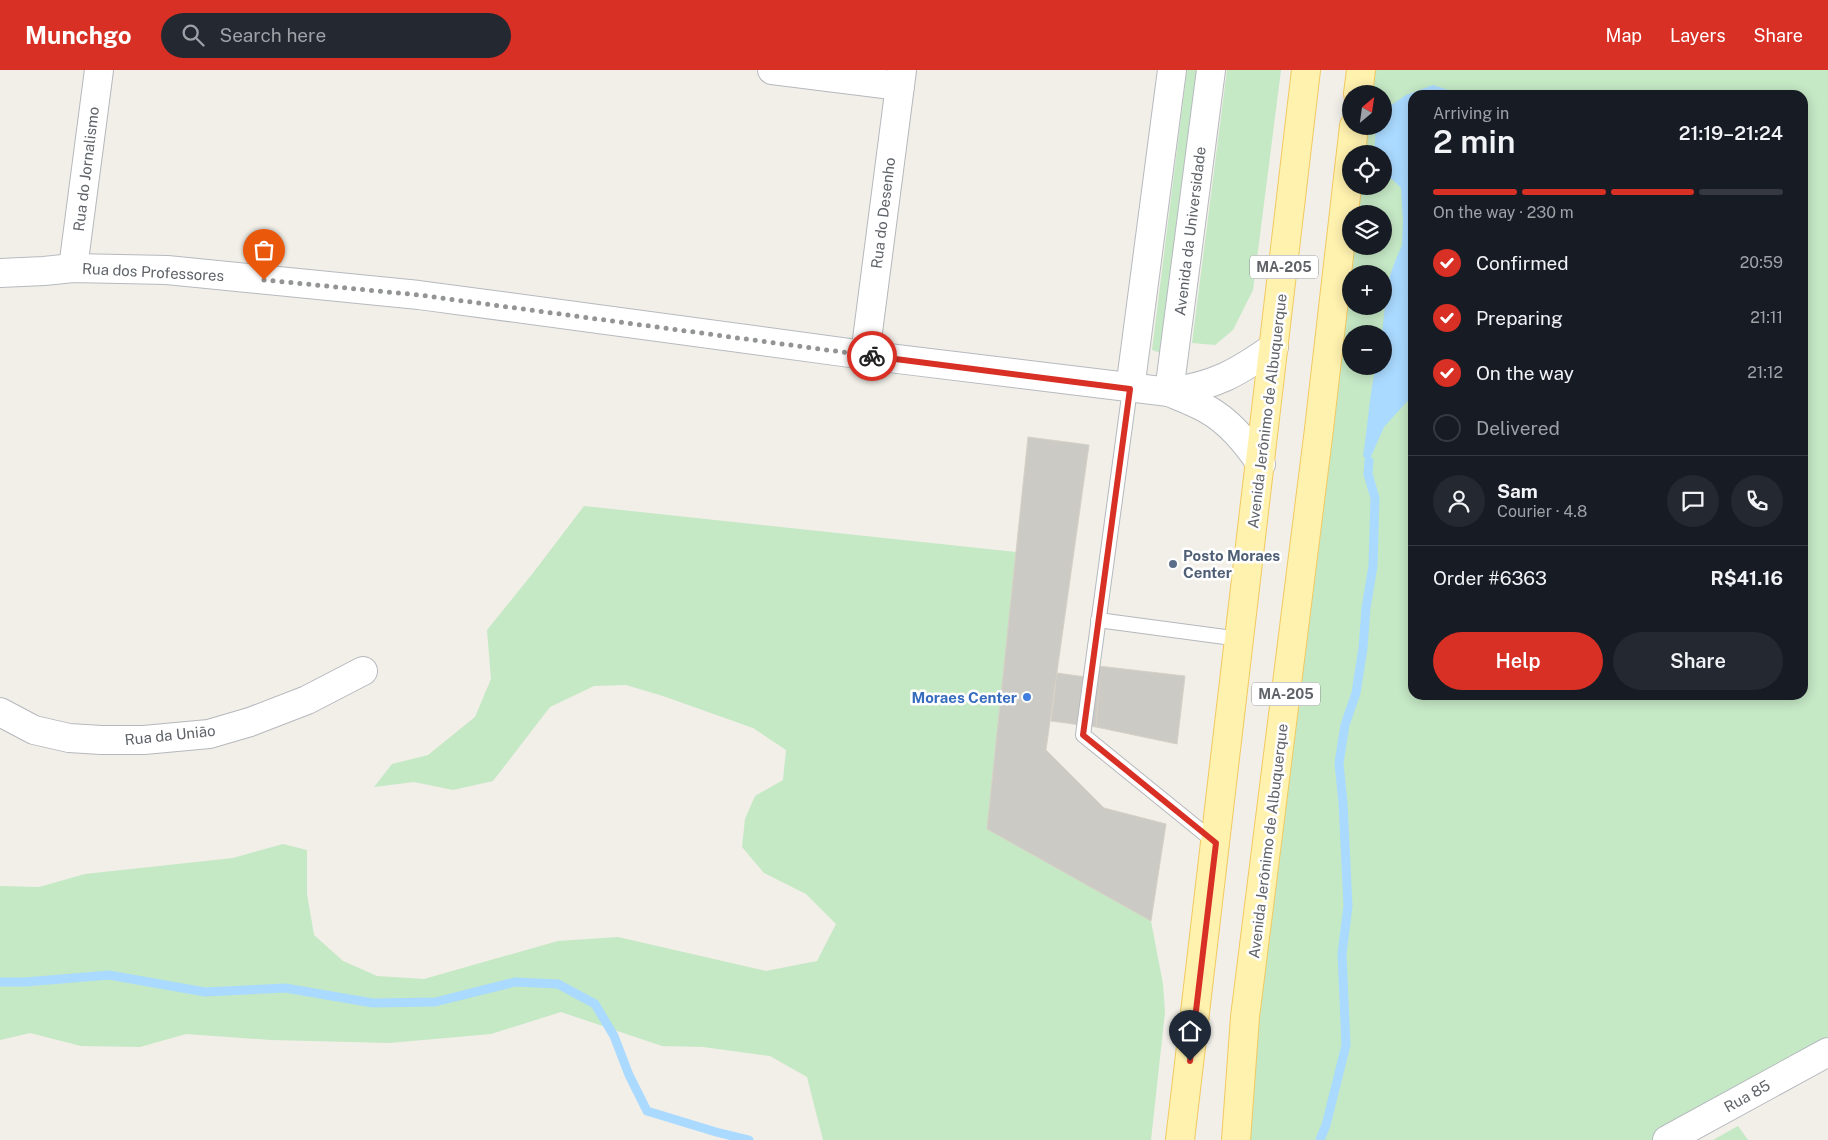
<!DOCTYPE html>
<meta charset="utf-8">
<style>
:root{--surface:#171b24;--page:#242831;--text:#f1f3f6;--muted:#9ea1a6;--line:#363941;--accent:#d93025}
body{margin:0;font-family:"Public Sans",sans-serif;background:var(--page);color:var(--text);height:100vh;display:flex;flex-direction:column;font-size:19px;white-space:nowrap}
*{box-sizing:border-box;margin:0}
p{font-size:16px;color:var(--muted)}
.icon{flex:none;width:28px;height:28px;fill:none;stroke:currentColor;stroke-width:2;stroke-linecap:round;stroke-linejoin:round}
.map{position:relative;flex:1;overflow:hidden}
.details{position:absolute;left:1408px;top:20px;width:400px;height:610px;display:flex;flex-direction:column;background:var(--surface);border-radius:15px;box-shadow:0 2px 12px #0003}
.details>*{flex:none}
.needle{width:32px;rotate:29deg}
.controls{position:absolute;left:1342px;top:15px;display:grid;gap:10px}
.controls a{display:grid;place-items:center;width:50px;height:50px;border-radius:50%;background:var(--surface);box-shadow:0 2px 12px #0003;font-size:25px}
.pin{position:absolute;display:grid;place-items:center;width:42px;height:42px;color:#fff;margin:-51px -21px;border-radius:50% 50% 50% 0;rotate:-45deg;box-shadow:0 0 5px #0007}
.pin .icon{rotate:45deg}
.courier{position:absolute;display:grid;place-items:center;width:50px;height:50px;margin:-25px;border:4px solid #d93025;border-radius:50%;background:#fff;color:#222;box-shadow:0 1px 6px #0007}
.overview em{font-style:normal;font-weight:600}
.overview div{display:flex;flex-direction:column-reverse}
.overview{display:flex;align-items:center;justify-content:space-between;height:85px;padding:0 25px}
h1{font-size:32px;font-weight:600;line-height:38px}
.bar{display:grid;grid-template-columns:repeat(4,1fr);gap:8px 5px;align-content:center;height:60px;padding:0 25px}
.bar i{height:6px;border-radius:4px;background:var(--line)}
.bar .selected{background:var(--accent)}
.bar p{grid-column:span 4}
.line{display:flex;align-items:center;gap:12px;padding:0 25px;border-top:1px solid var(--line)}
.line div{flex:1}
.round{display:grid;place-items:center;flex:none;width:52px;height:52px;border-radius:26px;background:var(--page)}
ol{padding:0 25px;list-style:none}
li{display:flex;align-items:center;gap:15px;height:55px}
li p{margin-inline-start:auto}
li .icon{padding:5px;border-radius:50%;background:var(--accent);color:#fff;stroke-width:4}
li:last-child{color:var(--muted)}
li i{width:28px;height:28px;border:2px solid var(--line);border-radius:50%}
.cta{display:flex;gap:10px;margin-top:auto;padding:10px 25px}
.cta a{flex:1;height:58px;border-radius:30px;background:var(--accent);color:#fff;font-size:20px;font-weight:600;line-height:58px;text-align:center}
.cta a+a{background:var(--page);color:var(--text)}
header{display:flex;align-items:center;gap:30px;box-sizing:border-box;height:70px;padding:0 25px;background:var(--accent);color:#fff}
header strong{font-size:24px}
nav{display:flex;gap:28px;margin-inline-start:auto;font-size:18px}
.search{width:350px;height:45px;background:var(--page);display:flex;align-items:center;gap:12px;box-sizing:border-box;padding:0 18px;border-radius:28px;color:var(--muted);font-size:19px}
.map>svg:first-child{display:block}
.green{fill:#c5e8c5;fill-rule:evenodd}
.water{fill:#aadaff}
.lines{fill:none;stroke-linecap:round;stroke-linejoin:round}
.stream{stroke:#aadaff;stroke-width:9}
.building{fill:#cccac5;stroke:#d6d1c6}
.lane-casing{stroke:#b5b8bc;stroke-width:16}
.street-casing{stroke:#b5b8bc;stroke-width:30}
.secondary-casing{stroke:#b6babf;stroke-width:30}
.primary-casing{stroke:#f2c960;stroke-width:30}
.lane{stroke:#fff;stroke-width:14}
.street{stroke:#fff;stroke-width:28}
.secondary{stroke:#fff;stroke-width:28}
.primary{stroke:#fff2af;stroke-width:28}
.done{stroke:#929495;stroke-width:5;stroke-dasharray:0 9}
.route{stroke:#d93025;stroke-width:6}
.service-dot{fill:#5c6f8a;stroke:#fff;stroke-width:2}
.shop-dot{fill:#3f7fe0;stroke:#fff;stroke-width:2}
.labels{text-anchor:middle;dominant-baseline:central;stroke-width:5;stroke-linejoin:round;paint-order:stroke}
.shield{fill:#fff;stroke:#8f9295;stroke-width:1}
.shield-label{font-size:14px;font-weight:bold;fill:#5f6368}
.street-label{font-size:15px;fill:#5f6368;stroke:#fff}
.service-label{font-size:15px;font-weight:bold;fill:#4e5e75;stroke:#fff;text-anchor:start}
.shop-label{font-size:15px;font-weight:bold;fill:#366cbe;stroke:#fff;text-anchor:end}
</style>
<header>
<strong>Munchgo</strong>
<div class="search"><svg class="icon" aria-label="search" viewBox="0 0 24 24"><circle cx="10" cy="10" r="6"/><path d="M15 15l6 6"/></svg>Search here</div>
<nav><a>Map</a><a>Layers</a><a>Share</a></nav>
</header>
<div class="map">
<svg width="1828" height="1070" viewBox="0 0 1828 1070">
<rect width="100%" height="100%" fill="#f1efe8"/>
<!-- green -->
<g class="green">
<polygon points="1187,0 1200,0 1163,280 1158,282 1152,280"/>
<polygon points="1227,0 1281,0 1253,220 1233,260 1215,275 1192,273"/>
<path d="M1369 0H1828V986L1672 1070H1248L1296 546 1353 116H1384V84H1358L1361 56H1384V24H1366ZM1412 25H1802V625H1412ZM1351 144H1384V176H1351ZM1351 204H1384V236H1351ZM1351 264H1384V296H1351Z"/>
<polygon points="584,436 1016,482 987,759 1151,851 1163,914 1165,942 1151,1070 823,1070 807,1007 770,986 703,977 662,976 561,942 491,964 389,973 272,970 186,964 140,977 81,976 30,963 0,970 0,816 39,817 85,804 233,788 283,774 307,780 307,824 314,865 343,891 377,906 424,909 558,871 618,867 766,901 817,891 836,854 806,824 764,803 742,777 745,749 755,726 783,710 786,680 753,658 663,626 626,615 594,616 550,637 493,711 453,720 414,712 374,717 392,694 428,685 475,647 491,609 487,560 533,503"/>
<polygon points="1738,1056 1748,1070 1713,1070"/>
</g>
<!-- water -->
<path class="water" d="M1433 15 1463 25H1412V326L1384 357 1369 391 1363 386C1368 356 1369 326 1376 296H1384V264H1382L1387 215 1394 194 1402 175 1403 151 1401 118 1393 110 1384 105V84H1374L1376 56H1384V40L1406 25Z"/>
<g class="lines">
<!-- stream -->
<g class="stream">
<polyline points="0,912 25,912 109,905 205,922 285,918 373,933 435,932 515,912 558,914 595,934 614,966 629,1005 647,1041 716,1062 749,1070"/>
<polyline points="1320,1070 1326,1055 1346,975 1342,884 1348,836 1343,733 1339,693 1345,655 1356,623 1363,578 1366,538 1373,496 1375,428 1368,404 1369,391"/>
</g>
</g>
<!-- building -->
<g class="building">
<polygon points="1028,367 1089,375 1046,680 1104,738 1166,754 1151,851 987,759"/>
<polygon points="1098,596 1185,606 1177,674 1096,657"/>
<polygon points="1057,603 1100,609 1096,657 1051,651"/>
</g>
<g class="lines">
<!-- lane casing -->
<g class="lane-casing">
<g id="lane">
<polyline points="1130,319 1083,665 1216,773"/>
<polyline points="1098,550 1240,569"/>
</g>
</g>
<!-- street casing -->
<g class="street-casing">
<g id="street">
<polyline points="772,0 900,16"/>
<polyline points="73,198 99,0"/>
<polyline points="865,285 902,0"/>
<polyline points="0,642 34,660 69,668 101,670 144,670 209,664 250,652 307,630 363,601"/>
</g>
</g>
<!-- secondary casing -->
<g class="secondary-casing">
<g id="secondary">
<path d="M0 203 44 201 73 198 167 200 419 225 865 285 1169 322C1215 316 1237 303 1274 277"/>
<polyline points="1130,319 1172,0"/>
<polyline points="1169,322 1211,0"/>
<path d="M1169 322C1181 327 1194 332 1205 338 1229 351 1246 372 1261 394"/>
<polyline points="1667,1070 1828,982"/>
</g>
</g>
<!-- primary casing -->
<g class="primary-casing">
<g id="primary">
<polyline points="1358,24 1361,0"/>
<polyline points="1180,1070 1306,0"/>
<polyline points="1236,1070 1245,947 1319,359 1354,56"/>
</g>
</g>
<!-- lane -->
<use href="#lane" class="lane"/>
<!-- street -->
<use href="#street" class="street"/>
<!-- secondary -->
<use href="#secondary" class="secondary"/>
<!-- primary -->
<use href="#primary" class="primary"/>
</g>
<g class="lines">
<!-- done -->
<polyline class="done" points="264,210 419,225 872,286"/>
<!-- route -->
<polyline class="route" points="872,286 1130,319 1083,665 1216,773 1190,991"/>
</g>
<!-- markers -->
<circle class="service-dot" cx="1173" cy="494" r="5"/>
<circle class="shop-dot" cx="1027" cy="627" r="5"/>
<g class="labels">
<!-- shield labels -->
<g class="shield">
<rect x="1250" y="185.5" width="68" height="23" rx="4"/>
<rect x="1252" y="612.5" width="68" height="23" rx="4"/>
</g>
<g class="shield-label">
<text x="1284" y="197">MA-205</text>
<text x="1286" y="624">MA-205</text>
</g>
<!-- street labels -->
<g class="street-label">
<text transform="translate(86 99) rotate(-83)">Rua do Jornalismo</text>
<text transform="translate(883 143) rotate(-83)">Rua do Desenho</text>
<text transform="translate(1190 161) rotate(-83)">Avenida da Universidade</text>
<text transform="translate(153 202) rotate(3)">Rua dos Professores</text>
<text transform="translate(1267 341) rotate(-83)">Avenida Jerônimo de Albuquerque</text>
<text transform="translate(170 665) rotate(-6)">Rua da União</text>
<text transform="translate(1268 771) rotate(-83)">Avenida Jerônimo de Albuquerque</text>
<text transform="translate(1747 1026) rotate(-29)">Rua 85</text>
</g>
<!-- service labels -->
<g class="service-label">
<text x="1183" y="485">Posto Moraes<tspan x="1183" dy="17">Center</tspan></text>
</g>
<!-- shop labels -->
<g class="shop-label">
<text x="1017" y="627">Moraes Center</text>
</g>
</g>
</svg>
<div class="controls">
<a><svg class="needle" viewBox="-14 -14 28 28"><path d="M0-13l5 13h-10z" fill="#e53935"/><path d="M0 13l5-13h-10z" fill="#9ea1a6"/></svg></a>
<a><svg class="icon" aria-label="locate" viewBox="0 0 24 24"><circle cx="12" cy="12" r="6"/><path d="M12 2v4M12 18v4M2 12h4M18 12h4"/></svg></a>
<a><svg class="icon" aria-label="layers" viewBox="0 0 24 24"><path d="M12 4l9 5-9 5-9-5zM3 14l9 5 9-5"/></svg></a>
<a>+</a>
<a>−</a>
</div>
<div class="pin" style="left:264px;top:210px;background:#ea580c"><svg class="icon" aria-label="bag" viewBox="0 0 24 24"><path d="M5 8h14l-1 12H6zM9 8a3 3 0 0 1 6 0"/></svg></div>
<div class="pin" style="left:1190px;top:991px;background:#1f2937"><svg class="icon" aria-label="home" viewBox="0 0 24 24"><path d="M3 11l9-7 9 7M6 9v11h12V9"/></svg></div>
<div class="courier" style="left:872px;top:286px"><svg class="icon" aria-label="bike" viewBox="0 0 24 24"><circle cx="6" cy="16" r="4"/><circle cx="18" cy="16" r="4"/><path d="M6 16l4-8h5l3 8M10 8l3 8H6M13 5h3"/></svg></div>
<section class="details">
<div class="overview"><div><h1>2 min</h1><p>Arriving in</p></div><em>21:19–21:24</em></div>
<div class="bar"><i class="selected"></i><i class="selected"></i><i class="selected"></i><i></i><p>On the way · 230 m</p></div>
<ol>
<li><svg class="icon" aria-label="check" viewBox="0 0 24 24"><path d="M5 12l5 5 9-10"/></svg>Confirmed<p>20:59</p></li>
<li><svg class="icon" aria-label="check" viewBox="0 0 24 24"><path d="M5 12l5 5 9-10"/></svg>Preparing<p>21:11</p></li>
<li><svg class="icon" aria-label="check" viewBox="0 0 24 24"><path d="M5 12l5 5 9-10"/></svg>On the way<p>21:12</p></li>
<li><i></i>Delivered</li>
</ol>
<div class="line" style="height:90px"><a class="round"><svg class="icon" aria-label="person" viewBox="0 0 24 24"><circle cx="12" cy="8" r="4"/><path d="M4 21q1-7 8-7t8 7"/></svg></a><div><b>Sam</b><p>Courier · 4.8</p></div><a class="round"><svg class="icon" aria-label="chat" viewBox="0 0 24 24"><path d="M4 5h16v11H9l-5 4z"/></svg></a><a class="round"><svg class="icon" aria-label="phone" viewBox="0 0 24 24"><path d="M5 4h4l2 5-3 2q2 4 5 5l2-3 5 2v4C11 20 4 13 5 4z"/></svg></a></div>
<div class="line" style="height:65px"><div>Order #6363</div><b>R$41.16</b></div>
<div class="cta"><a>Help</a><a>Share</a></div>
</section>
</div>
